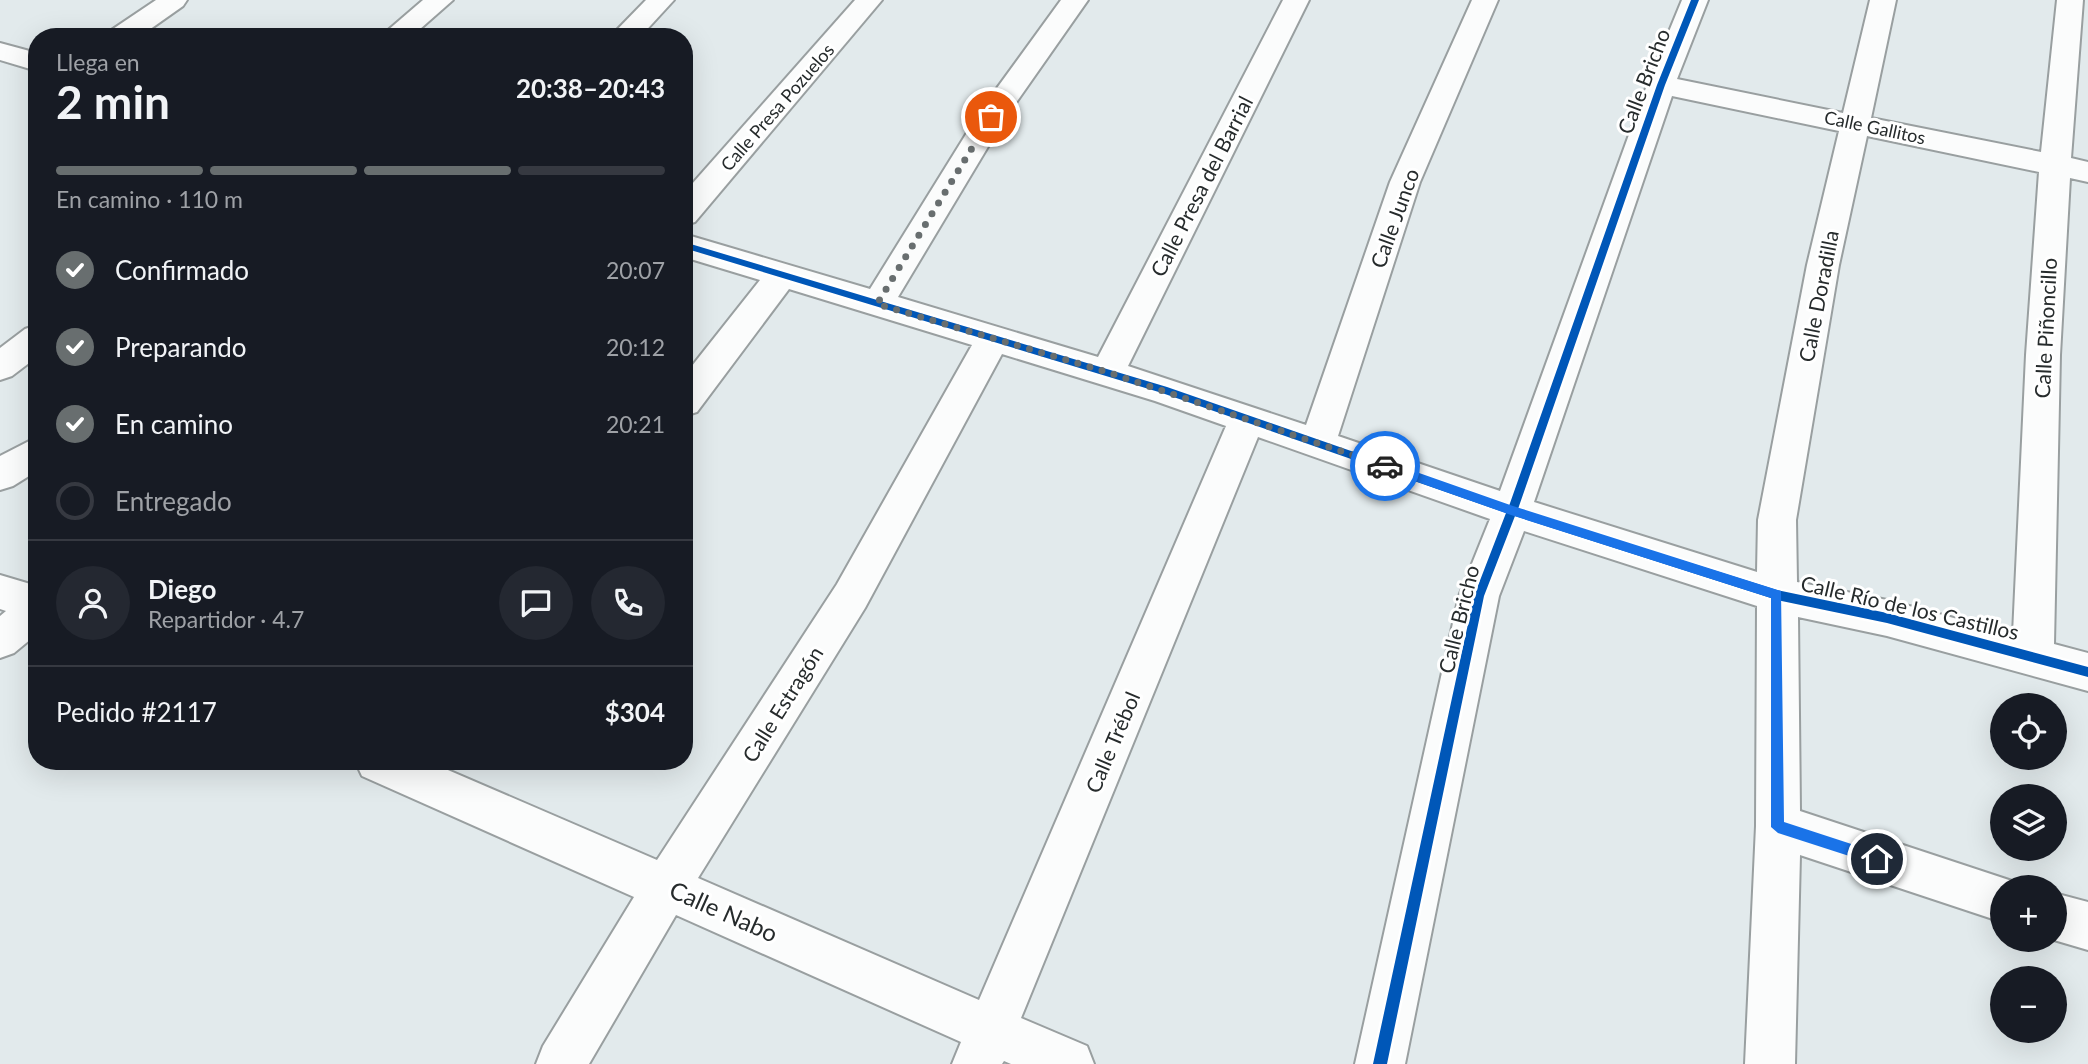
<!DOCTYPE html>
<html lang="es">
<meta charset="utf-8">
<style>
:root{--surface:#171b24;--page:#242831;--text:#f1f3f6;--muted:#9ea1a6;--line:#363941;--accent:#686e6f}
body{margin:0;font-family:Lato,sans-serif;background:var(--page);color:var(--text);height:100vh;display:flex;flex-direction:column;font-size:26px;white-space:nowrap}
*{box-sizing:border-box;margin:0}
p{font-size:23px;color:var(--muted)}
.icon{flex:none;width:38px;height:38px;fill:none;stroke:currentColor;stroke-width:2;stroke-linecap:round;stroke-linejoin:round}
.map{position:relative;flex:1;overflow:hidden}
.side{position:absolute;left:28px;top:28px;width:665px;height:742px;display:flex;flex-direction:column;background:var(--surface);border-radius:28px;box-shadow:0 7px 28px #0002}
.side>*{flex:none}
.buttons{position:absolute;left:1990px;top:693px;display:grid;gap:14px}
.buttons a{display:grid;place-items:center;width:77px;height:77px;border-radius:50%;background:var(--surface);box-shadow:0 7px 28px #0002;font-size:35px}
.pin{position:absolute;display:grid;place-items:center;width:60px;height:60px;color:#fff;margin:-30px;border:4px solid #fff;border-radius:50%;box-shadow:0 2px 7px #0007}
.courier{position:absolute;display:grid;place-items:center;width:70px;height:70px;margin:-35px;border:5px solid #1a73e8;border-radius:50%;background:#fff;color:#222;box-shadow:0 2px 9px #0007}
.headline em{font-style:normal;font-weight:700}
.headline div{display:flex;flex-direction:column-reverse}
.headline{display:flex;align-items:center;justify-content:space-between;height:119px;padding:0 28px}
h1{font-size:46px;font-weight:700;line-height:52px}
.bar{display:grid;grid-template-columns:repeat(4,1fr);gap:10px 7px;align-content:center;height:84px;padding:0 28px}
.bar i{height:9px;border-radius:5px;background:var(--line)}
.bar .current{background:var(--accent)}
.bar p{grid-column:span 4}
.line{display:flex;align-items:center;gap:18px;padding:0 28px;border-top:2px solid var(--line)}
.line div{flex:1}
.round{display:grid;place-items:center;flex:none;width:74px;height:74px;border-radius:37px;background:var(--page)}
ol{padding:0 28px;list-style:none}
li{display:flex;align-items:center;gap:21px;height:77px}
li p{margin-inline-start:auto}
li .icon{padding:7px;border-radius:50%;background:var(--accent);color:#fff;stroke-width:4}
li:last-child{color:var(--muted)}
li i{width:38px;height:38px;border:4px solid var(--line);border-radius:50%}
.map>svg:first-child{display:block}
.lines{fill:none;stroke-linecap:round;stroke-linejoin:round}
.minor-casing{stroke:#999fa0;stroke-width:4}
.minor{fill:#fbfcfc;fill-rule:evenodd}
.cycleway-casing{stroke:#fff;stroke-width:5}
.cycleway{fill:#0057b8;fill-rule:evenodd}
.route{fill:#1a73e8}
.done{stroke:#686e6f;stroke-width:7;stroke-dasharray:0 12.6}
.labels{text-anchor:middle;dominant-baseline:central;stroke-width:6;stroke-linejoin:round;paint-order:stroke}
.far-street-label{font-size:18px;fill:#262b2c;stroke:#fff}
.street-label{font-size:21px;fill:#262b2c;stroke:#fff}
.near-street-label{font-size:24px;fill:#262b2c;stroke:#fff}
</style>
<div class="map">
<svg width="2088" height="1064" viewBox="0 0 2088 1064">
<rect width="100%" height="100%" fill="#e2eaec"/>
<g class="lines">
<!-- minor casing -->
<g class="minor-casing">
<g id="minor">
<polygon points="156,0 187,0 183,6 139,37 106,37 110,31"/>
<polygon points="423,0 453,0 411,37 380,37"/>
<polygon points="646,0 674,0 640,37 610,37"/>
<polygon points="855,0 882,0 695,222 684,225 684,193"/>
<path d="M1061 0H1088L1004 120 898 297 1098 357 1283 0H1309L1128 366 1306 425 1390 182 1472 0H1498L1420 182 1338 436 1500 491 1647 85 1682 0H1708L1677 79 1843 113 1870 0H1896L1871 118 2041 152 2057 0H2083L2071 158 2088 162V182L2070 178 2060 355 2054 644 2088 653V691L1887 636 1798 617 1800 811 2018 883 2020 887H2002V922L1800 855 1795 1064H1745L1756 826 1757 606 1524 531 1499 596 1405 1064H1355L1459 596 1490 519 1258 437 1021 1018 1087 1046 1094 1064H1011L1004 1061 1002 1064H952L961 1042 676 915 589 1064H536L543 1046 634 897 362 776 355 761H427L657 860 837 584 972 345 789 289 697 412 684 416V376L760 280 684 257V234L870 289 981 110ZM1672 96 1839 131 1807 265 1758 520 1757 572 1534 502ZM1867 136 2039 172 2026 355 2013 634 1887 600 1797 582 1796 520 1839 265ZM1002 354 1155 401 1226 426 979 1000 698 878 865 608Z"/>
<polygon points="0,43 37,53 37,71 0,60"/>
<polygon points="37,325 37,357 12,376 0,380 0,348 25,329"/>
<polygon points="37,437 37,471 13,486 0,490 0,456"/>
<polygon points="0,575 37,586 37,634 14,653 0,658 0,616 6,611 0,609"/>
<polygon points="2054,893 2088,902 2088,950 2054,940"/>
</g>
</g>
<!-- minor -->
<use href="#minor" class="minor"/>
<!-- cycleway casing -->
<g class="cycleway-casing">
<polygon id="cycleway" points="1691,0 1699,0 1665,85 1518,509 1777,590 1887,613 2088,667 2088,677 1887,623 1777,600 1515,516 1484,596 1387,1064 1373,1064 1474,596 1506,513 1162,393 684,248 684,242 1167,387 1509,506 1657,85"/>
</g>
<!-- cycleway -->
<use href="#cycleway" class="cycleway"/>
</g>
<!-- route -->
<polygon class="route" points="1385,461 1513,506 1781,591 1784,822 1882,854 1882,863 1877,865 1778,833 1771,827 1771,598 1511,515 1381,469 1381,463"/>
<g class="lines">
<!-- done -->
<polyline class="done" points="991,117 877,304 1107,372 1385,466"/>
</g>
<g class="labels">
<!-- far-street labels -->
<g class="far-street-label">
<text transform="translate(777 107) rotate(-49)">Calle Presa Pozuelos</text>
<text transform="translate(1875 127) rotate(12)">Calle Gallitos</text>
</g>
<!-- street labels -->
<g class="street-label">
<text transform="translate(1643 81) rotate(-69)">Calle Bricho</text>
<text transform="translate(1201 186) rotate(-63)">Calle Presa del Barrial</text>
<text transform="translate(1394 218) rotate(-70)">Calle Junco</text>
<text transform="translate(1818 296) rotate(-79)">Calle Doradilla</text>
<text transform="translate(2045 328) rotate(-87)">Calle Piñoncillo</text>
<text transform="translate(1910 607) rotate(13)">Calle Río de los Castillos</text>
<text transform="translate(1458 619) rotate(-76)">Calle Bricho</text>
<text transform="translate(782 704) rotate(-58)">Calle Estragón</text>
<text transform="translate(1112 742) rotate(-67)">Calle Trébol</text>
</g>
<!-- near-street labels -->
<g class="near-street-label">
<text transform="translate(724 911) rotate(24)">Calle Nabo</text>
</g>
</g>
</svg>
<div class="buttons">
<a><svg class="icon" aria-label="locate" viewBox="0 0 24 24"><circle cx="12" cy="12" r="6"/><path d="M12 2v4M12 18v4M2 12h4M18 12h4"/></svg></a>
<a><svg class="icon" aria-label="layers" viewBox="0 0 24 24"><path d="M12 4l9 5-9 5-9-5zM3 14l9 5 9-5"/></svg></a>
<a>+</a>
<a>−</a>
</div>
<div class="pin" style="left:991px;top:117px;background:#ea580c"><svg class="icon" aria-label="bag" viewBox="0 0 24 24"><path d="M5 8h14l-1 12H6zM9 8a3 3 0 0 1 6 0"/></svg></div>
<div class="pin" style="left:1877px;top:859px;background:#1f2937"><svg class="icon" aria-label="home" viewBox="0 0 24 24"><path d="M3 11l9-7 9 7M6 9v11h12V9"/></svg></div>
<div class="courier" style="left:1385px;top:466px"><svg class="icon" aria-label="car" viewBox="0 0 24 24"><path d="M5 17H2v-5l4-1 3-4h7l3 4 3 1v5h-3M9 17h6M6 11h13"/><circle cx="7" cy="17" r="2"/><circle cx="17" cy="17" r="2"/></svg></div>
<section class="side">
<div class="headline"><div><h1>2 min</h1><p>Llega en</p></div><em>20:38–20:43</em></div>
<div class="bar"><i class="current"></i><i class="current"></i><i class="current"></i><i></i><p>En camino · 110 m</p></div>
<ol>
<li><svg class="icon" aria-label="check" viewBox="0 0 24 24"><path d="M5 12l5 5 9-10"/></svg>Confirmado<p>20:07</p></li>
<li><svg class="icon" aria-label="check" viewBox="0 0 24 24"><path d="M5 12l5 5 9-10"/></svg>Preparando<p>20:12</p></li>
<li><svg class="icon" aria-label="check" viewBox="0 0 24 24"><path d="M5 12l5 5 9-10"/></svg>En camino<p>20:21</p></li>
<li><i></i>Entregado</li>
</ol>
<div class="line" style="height:126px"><a class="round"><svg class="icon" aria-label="person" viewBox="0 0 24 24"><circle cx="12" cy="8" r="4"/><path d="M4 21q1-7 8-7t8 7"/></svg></a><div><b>Diego</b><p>Repartidor · 4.7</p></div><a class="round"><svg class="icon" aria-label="chat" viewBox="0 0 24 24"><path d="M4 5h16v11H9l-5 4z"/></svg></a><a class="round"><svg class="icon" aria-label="phone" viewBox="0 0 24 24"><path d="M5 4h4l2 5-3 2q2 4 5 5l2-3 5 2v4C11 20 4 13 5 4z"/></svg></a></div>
<div class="line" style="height:91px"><div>Pedido #2117</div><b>$304</b></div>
</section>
</div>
